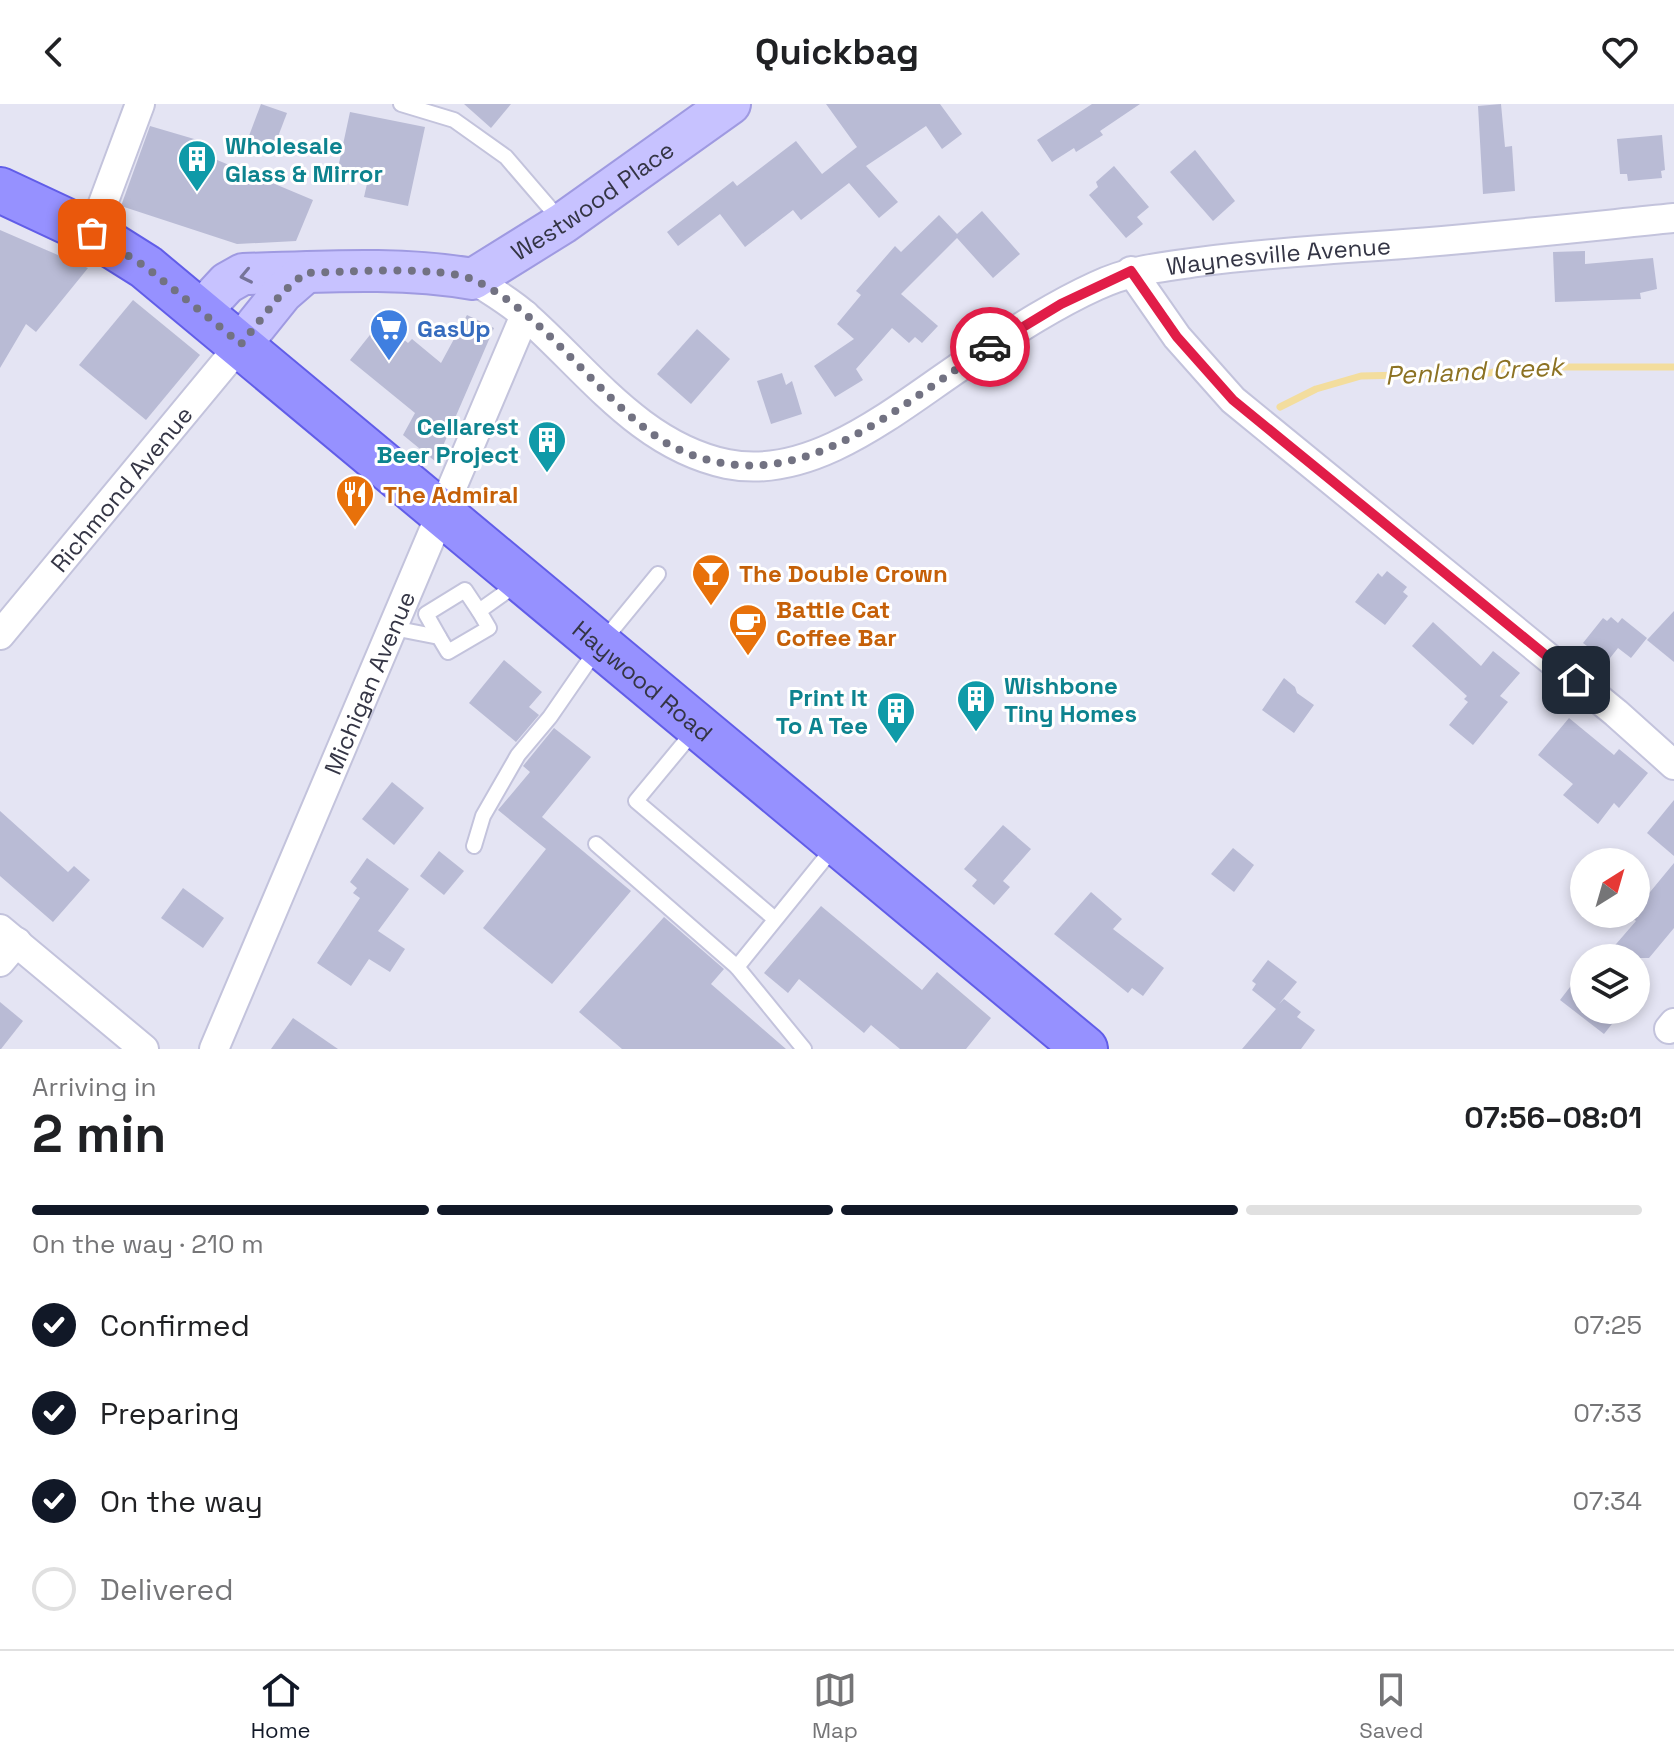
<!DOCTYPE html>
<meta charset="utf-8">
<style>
:root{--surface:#fff;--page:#f6f6f6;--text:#202124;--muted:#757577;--line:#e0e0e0;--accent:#111827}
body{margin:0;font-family:"Space Grotesk",sans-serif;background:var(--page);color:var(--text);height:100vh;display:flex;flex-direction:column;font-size:30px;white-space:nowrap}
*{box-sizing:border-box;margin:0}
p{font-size:26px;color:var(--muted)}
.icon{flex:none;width:44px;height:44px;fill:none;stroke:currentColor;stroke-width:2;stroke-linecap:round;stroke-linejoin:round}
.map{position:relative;height:945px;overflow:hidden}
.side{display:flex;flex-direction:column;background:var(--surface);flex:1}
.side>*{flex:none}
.needle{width:52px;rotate:37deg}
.tools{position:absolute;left:1570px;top:744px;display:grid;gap:16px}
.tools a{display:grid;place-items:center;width:80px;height:80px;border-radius:50%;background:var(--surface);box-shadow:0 4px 12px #0003;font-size:40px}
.pin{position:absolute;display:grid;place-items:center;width:68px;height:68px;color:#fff;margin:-34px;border-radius:16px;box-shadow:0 4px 12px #0006}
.courier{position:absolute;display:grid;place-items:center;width:80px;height:80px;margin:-40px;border:6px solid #e11d48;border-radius:50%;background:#fff;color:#222;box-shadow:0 2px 10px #0007}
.head em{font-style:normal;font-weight:600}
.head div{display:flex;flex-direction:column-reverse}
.head{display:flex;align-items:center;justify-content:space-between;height:136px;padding:0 32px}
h1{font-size:52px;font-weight:600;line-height:60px}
.bar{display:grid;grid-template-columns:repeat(4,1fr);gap:12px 8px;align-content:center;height:96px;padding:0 32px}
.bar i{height:10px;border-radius:6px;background:var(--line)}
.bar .active{background:var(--accent)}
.bar p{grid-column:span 4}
ol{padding:0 32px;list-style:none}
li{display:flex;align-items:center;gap:24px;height:88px}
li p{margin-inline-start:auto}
li .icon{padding:8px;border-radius:50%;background:var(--accent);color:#fff;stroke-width:4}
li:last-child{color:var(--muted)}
li i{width:44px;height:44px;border:4px solid var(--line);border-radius:50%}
header{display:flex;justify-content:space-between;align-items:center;height:104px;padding:0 32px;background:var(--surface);font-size:36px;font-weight:600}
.menu{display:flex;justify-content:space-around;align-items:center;height:112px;border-top:2px solid var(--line);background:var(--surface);font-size:22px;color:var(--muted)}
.menu a{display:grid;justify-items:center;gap:4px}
.menu .active{color:var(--accent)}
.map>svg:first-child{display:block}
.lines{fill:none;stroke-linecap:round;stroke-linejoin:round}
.stream{stroke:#f3dd9d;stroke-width:7}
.building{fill:#b9bbd5}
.lane-casing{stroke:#c3c3dc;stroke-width:18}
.street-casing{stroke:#c3c3dc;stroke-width:32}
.secondary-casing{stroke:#9f9ae1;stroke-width:44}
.primary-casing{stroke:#615de8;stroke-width:48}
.lane{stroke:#fff;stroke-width:14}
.street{stroke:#fff;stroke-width:28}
.secondary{stroke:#c7c2ff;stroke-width:40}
.primary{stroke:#9691ff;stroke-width:44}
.oneway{stroke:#767499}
.done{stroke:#727282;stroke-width:8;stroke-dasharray:0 14.4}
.route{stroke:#e11d48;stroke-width:10}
.labels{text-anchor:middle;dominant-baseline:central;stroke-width:6;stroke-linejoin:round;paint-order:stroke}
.culture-label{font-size:24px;font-weight:bold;fill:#0d838f;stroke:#fff;text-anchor:start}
.street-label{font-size:24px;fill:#343545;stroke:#fff}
.shop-label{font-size:24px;font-weight:bold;fill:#366cbe;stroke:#fff;text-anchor:start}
.food-label{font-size:24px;font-weight:bold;fill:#c56008;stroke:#fff;text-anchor:start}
.water-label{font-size:26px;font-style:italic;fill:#8c7223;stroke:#fff}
</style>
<header><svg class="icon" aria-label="back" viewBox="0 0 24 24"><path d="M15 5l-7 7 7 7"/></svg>Quickbag<svg class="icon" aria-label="heart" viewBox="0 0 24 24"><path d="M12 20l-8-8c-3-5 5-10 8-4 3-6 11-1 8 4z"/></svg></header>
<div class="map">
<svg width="1674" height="945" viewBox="0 0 1674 945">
<rect width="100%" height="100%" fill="#e4e4f3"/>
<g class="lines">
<!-- stream -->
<polyline class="stream" points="1280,303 1316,285 1361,272 1490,269 1508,263 1674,263"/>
</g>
<!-- building -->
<g class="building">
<polygon points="261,0 287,9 271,51 244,45"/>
<polygon points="464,0 511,0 491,24"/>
<polygon points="826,0 940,0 962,30 942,45 926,22 866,62 898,98 879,114 849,79 801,116 793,106 745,143 720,110 678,142 667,128 733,77 737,82 796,37 822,70 857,43"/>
<polygon points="1092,0 1140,0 1100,27 1103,31 1076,48 1074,44 1052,58 1037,36"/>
<polygon points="1501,0 1505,43 1512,42 1515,87 1483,90 1478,2"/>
<polygon points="350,8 425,23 408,102 364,93 369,71 338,64"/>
<polygon points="150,22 201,37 198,48 313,96 296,137 237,140 121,102"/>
<polygon points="1662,31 1665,66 1661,67 1662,74 1628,77 1627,70 1620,70 1617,35"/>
<polygon points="1195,46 1235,97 1213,117 1170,68"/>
<polygon points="1114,62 1149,103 1137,113 1143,120 1126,134 1089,91 1098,83 1096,78"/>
<polygon points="982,107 1020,150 993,174 957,134 901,190 938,222 922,239 915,233 909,239 892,224 856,265 863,276 835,293 814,262 854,235 837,220 861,191 856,187 895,142 901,148 939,111 957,130"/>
<polygon points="0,126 88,164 36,228 26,220 0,264"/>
<polygon points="1585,147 1585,160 1653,154 1657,185 1640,189 1641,195 1555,198 1553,148"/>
<polygon points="133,196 200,251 146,316 79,261"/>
<polygon points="467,211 494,224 436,358 403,331 415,309 350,256 381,217 408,239 412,235 441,259"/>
<polygon points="697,225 730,255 691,300 657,270"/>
<polygon points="782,269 786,281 792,277 802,310 771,320 757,277"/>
<polygon points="1387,467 1407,483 1403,488 1408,492 1385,521 1355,498 1378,469 1382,473"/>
<polygon points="1674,507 1674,558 1647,536"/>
<polygon points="1611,513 1618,519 1622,514 1647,534 1631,554 1618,544 1602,564 1583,548 1587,542 1583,539 1603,514 1607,517"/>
<polygon points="1433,518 1481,562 1493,547 1520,569 1500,592 1508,598 1473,641 1449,621 1468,598 1464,595 1467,592 1412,542"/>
<polygon points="504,556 542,588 529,603 539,611 516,638 469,599"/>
<polygon points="1284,574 1295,583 1297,589 1314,601 1294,629 1262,606"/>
<polygon points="1569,614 1614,651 1619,645 1648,669 1619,704 1614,699 1598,720 1563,691 1573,680 1538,651"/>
<polygon points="554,624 591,653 542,713 631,787 552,880 483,824 546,745 498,706 530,668 523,662"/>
<polygon points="392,678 424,704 394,741 362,715"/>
<polygon points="1674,696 1674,752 1647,729"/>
<polygon points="0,707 68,768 74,762 90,776 53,818 0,772"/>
<polygon points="1003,721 1031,745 1003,777 1010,783 994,801 972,782 977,776 964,765"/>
<polygon points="1233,744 1254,761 1234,788 1211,770"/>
<polygon points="439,747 464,767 444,791 420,772"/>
<polygon points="367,754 409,785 378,827 405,845 390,868 369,855 351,882 317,859 360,794 353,789 357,784 350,778"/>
<polygon points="1674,759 1674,824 1649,854 1604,854 1636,817 1630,812 1636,810 1636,805"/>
<polygon points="183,784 224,814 203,844 161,814"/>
<polygon points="1091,788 1122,815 1113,825 1164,864 1143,892 1132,884 1128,889 1054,830"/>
<polygon points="821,802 922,886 937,868 991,914 966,945 900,945 871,921 864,929 799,875 788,889 764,869"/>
<polygon points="664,813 724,865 711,880 786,945 622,945 579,908"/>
<polygon points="1268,856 1297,878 1279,900 1284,895 1301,908 1297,913 1315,926 1301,945 1242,945 1276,905 1252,886 1256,880 1252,877"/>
<polygon points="1584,865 1584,906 1623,906 1604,930 1560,896"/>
<polygon points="0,898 23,917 1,945 0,945"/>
<polygon points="293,914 338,945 271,945"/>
</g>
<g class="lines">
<!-- lane casing -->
<g class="lane-casing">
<g id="lane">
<polyline points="401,0 454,16 506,53 561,117"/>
<polyline points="393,524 439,533 448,548 489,524 479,507 517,480"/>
<polyline points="439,533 426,510 465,486 479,507"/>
<polyline points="694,627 636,697 775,815"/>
<polyline points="596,740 737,863"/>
<polyline points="474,742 483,712 518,651 550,613 599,542 658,470"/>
<polyline points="804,945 737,863 834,743"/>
</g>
</g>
<!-- street casing -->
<g class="street-casing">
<g id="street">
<polyline points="92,129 140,0"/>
<polyline points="1131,167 1177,233 1233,296 1616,609 1674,661"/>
<path id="s1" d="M473 175C491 187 511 198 527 213 589 268 641 342 727 360 815 378 901 301 970 256 1010 230 1052 202 1096 182 1130 166 1161 163 1198 158 1258 150 1317 146 1377 142 1476 135 1575 124 1674 114"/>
<path id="s2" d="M0 531 241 240"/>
<polyline points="0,825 144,945"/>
<polyline points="0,858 17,838"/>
<polyline points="1669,925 1674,919"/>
<path id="s3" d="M214 945 525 211"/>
</g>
</g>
<!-- secondary casing -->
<g class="secondary-casing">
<g id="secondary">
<path id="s4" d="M201 207 227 179 243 170C319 168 397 162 473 175L563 119 730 0"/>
<polyline points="241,240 282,189 305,169"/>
</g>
</g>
<!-- primary casing -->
<g class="primary-casing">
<g id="primary">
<path id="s5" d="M0 86 92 129 146 163 1085 945"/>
</g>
</g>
<!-- lane -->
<use href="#lane" class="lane"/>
<!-- street -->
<use href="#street" class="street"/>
<!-- secondary -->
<use href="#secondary" class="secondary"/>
<!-- primary -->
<use href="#primary" class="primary"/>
</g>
<!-- one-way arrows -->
<defs><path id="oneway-chevron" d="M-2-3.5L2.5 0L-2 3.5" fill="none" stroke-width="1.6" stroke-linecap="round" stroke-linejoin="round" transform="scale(2)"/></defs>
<use class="oneway" href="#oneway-chevron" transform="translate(246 172) rotate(168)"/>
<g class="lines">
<!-- done -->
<path class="done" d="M92 129 146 163 241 240 282 189 305 169C344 168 442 161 474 176 524 199 564 248 603 286 622 305 644 326 668 340 792 406 891 305 990 243"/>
<!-- route -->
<polyline class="route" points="990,243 1061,200 1131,167 1177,233 1233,296 1576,576"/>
</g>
<!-- icons -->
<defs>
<g id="building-pin" transform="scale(2)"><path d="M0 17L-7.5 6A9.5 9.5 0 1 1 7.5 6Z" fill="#0f9aa8" stroke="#fff"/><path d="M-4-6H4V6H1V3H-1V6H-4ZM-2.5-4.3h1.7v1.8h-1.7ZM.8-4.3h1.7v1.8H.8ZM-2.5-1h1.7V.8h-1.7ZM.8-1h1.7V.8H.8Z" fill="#fff"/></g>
<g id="supermarket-pin" transform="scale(2)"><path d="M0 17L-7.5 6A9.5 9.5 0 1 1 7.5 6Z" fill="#3f7fe0" stroke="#fff"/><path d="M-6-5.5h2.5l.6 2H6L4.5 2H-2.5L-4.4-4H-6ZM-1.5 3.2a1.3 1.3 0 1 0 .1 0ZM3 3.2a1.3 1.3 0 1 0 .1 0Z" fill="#fff"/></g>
<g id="restaurant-pin" transform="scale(2)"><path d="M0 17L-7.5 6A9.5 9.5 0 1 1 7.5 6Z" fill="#e8710a" stroke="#fff"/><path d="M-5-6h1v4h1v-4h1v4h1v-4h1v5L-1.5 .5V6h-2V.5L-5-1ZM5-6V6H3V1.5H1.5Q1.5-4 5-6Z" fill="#fff"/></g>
<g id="bar-pin" transform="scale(2)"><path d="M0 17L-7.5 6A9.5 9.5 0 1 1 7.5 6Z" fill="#e8710a" stroke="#fff"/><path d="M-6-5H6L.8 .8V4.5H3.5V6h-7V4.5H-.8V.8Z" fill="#fff"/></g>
<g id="cafe-pin" transform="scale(2)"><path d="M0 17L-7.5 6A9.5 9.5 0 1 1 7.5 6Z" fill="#e8710a" stroke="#fff"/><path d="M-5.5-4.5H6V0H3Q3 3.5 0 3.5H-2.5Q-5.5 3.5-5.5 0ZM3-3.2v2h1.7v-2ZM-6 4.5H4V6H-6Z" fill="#fff"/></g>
</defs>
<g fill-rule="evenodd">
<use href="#building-pin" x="197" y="55"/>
<use href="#supermarket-pin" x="389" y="224"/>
<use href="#building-pin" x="547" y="336"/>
<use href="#restaurant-pin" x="355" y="390"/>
<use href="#bar-pin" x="711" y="469"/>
<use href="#cafe-pin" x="748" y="519"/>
<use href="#building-pin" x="976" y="595"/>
<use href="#building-pin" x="896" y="607"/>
</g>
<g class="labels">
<!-- culture labels -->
<g class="culture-label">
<text x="225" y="41">Wholesale<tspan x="225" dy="28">Glass &amp; Mirror</tspan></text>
<text x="519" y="322" text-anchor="end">Cellarest<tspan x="519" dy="28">Beer Project</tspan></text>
<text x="1004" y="581">Wishbone<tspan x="1004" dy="28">Tiny Homes</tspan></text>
<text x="868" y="593" text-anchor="end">Print It<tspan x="868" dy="28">To A Tee</tspan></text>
</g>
<!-- street labels -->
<g class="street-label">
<text stroke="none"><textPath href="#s4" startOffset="430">Westwood Place</textPath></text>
<text stroke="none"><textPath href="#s1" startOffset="922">Waynesville Avenue</textPath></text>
<text stroke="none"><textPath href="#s2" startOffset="190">Richmond Avenue</textPath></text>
<text stroke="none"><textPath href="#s3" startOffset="398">Michigan Avenue</textPath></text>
<text stroke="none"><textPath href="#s5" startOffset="812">Haywood Road</textPath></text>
</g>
<!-- shop labels -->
<g class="shop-label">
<text x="417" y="224">GasUp</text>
</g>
<!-- food labels -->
<g class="food-label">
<text x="383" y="390">The Admiral</text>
<text x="739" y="469">The Double Crown</text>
<text x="776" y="505">Battle Cat<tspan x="776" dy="28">Coffee Bar</tspan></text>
</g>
<!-- water labels -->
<g class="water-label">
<text transform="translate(1474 267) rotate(-3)">Penland Creek</text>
</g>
</g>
</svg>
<div class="tools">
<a><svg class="needle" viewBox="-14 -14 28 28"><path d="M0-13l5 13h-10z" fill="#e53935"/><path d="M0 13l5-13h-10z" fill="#757577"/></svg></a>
<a><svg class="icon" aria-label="layers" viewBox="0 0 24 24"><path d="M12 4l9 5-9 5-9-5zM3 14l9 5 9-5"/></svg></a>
</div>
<div class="pin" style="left:92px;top:129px;background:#ea580c"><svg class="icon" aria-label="bag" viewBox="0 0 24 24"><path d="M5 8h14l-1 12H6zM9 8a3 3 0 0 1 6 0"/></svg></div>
<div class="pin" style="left:1576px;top:576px;background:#1f2937"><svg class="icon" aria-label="home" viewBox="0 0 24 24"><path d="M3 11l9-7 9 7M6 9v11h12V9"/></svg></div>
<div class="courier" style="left:990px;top:243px"><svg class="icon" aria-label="car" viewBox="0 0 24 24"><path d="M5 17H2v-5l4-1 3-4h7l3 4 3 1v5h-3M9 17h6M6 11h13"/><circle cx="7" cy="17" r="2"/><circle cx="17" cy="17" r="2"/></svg></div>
</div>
<section class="side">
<div class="head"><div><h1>2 min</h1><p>Arriving in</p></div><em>07:56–08:01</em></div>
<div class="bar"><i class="active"></i><i class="active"></i><i class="active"></i><i></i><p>On the way · 210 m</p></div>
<ol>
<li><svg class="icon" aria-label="check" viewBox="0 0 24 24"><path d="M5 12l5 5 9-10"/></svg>Confirmed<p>07:25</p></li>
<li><svg class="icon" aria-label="check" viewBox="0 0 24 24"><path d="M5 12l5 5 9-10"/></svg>Preparing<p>07:33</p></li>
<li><svg class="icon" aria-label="check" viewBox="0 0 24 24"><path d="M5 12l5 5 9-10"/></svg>On the way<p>07:34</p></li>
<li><i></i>Delivered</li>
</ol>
</section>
<nav class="menu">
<a class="active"><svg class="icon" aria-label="home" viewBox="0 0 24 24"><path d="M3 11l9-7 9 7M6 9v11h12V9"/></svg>Home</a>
<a><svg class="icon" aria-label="map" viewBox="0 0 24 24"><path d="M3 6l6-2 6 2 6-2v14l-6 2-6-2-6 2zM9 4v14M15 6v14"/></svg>Map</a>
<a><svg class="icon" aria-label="saved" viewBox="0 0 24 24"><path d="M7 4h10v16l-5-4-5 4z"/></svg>Saved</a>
</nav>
